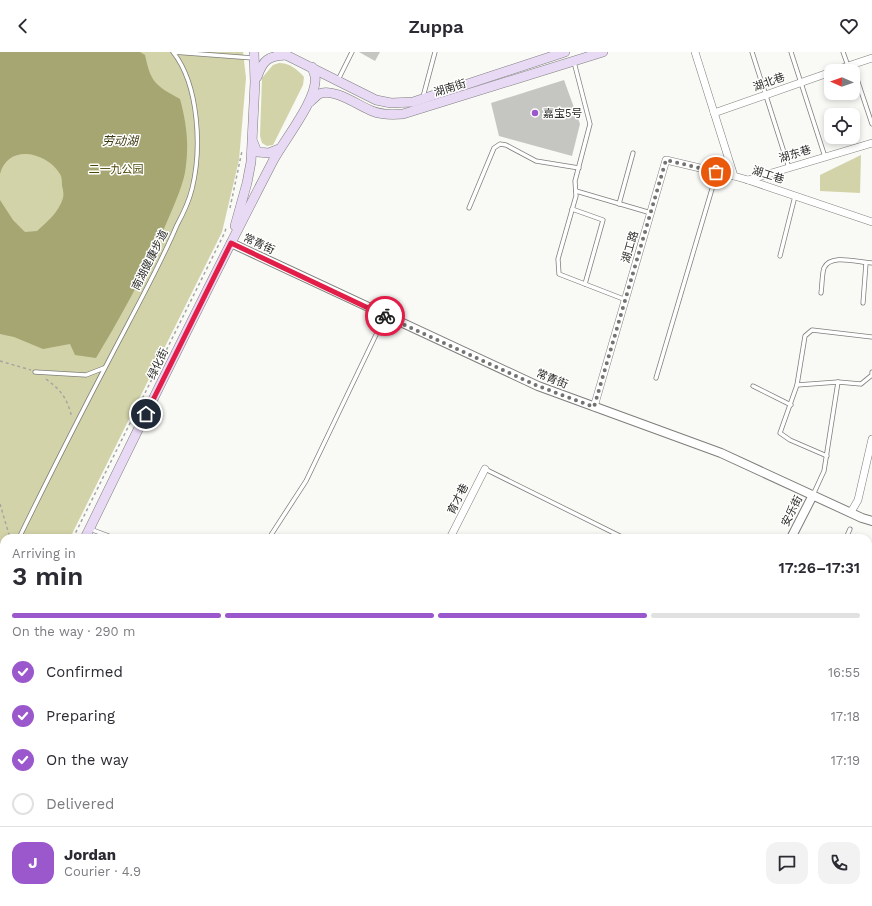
<!DOCTYPE html>
<meta charset="utf-8">
<style>
:root{--surface:#fff;--page:#f2f2f3;--text:#2b2b33;--muted:#7c7c81;--line:#e1e1e2;--accent:#9b58cd}
body{margin:0;font-family:"Work Sans","Noto Sans SC",sans-serif;background:var(--page);color:var(--text);height:100vh;display:flex;flex-direction:column;font-size:15px;white-space:nowrap}
*{box-sizing:border-box;margin:0}
p{font-size:13px;color:var(--muted)}
.icon{flex:none;width:22px;height:22px;fill:none;stroke:currentColor;stroke-width:2;stroke-linecap:round;stroke-linejoin:round}
.map{position:relative;flex:1;overflow:hidden}
.drawer{position:absolute;left:0px;top:482px;width:872px;height:372px;display:flex;flex-direction:column;background:var(--surface);border-radius:12px 12px 0 0;box-shadow:0 2px 6px #0003}
.drawer>*{flex:none}
.needle{width:26px;rotate:272deg}
.controls{position:absolute;left:824px;top:12px;display:grid;gap:8px}
.controls a{display:grid;place-items:center;width:36px;height:36px;border-radius:8px;background:var(--surface);box-shadow:0 2px 6px #0003;font-size:20px}
.pin{position:absolute;display:grid;place-items:center;width:34px;height:34px;color:#fff;margin:-17px;border:2px solid #fff;border-radius:50%;box-shadow:0 1px 4px #0007}
.courier{position:absolute;display:grid;place-items:center;width:40px;height:40px;margin:-20px;border:3px solid #e11d48;border-radius:50%;background:#fff;color:#222;box-shadow:0 1px 5px #0007}
.overview em{font-style:normal;font-weight:600}
.overview div{display:flex;flex-direction:column-reverse}
.overview{display:flex;align-items:center;justify-content:space-between;height:68px;padding:0 12px}
h1{font-size:26px;font-weight:600;line-height:30px}
.bar{display:grid;grid-template-columns:repeat(4,1fr);gap:6px 4px;align-content:center;height:48px;padding:0 12px}
.bar i{height:5px;border-radius:3px;background:var(--line)}
.bar .current{background:var(--accent)}
.bar p{grid-column:span 4}
.line{display:flex;align-items:center;gap:10px;padding:0 12px;border-top:1px solid var(--line)}
.line div{flex:1}
.round{display:grid;place-items:center;flex:none;width:42px;height:42px;border-radius:12px;background:var(--page)}
ol{padding:0 12px;list-style:none}
li{display:flex;align-items:center;gap:12px;height:44px}
li p{margin-inline-start:auto}
li .icon{padding:4px;border-radius:50%;background:var(--accent);color:#fff;stroke-width:4}
li:last-child{color:var(--muted)}
li i{width:22px;height:22px;border:2px solid var(--line);border-radius:50%}
header{display:flex;justify-content:space-between;align-items:center;height:52px;padding:0 12px;background:var(--surface);font-size:18px;font-weight:600}
.map>svg:first-child{display:block}
.green{fill:#d3d3a9}
.water{fill:#a6a672}
.building{fill:#c5c5c2}
.lines{fill:none;stroke-linecap:round;stroke-linejoin:round}
.service-casing{stroke:#7e7e7b;stroke-width:5}
.minor-casing{stroke:#7e7e7b;stroke-width:8}
.tertiary-casing{stroke:#7e7e7b;stroke-width:10}
.secondary-casing{stroke:#7e7e7b;stroke-width:10}
.primary-casing{stroke:#d5d5d4;stroke-width:12}
.path{stroke:#a5a5a3;stroke-width:1.5;stroke-dasharray:3 3;stroke-linecap:butt}
.service{stroke:#fff;stroke-width:3.5}
.minor{stroke:#fff;stroke-width:7}
.tertiary{stroke:#fff;stroke-width:8}
.secondary{stroke:#e8d9f5;stroke-width:9}
.primary{stroke:#d1b3eb;stroke-width:10}
.done{stroke:#737371;stroke-width:4;stroke-dasharray:0 7.2}
.route{stroke:#e11d48;stroke-width:5}
.poi-dot{fill:#9b58cd;stroke:#fffffe;stroke-width:1.5}
.labels{text-anchor:middle;dominant-baseline:central;stroke-width:3;stroke-linejoin:round;paint-order:stroke}
.street-label{font-size:11px;fill:#2b2b2a;stroke:#fffffe}
.poi-label{font-size:11px;fill:#2b2b2a;stroke:#fffffe;text-anchor:start}
.park-label{font-size:11px;fill:#4a4807;stroke:#fffffe}
.water-label{font-size:12px;font-style:italic;fill:#3c3a11;stroke:#fffffe}
</style>
<header><svg class="icon" aria-label="back" viewBox="0 0 24 24"><path d="M15 5l-7 7 7 7"/></svg>Zuppa<svg class="icon" aria-label="heart" viewBox="0 0 24 24"><path d="M12 20l-8-8c-3-5 5-10 8-4 3-6 11-1 8 4z"/></svg></header>
<div class="map">
<svg width="872" height="854" viewBox="0 0 872 854">
<rect width="100%" height="100%" fill="#f9f9f6"/>
<!-- green -->
<g class="green">
<polygon points="0,0 243,0 246,26 239,108 222,180 70,486 4,486 4,619 0,627"/>
<path d="M279 11C289 11 297 17 304 25L303 33 273 93 267 94 262 91 260 84 262 26 273 13Z"/>
<polygon points="861,103 860,141 820,139 820,123"/>
<polygon points="349,850 548,850 546,854 348,854"/>
</g>
<!-- water -->
<path class="water" d="M0 0H140L145 3C151 31 155 33 180 47 186 69 189 90 186 113 185 129 175 151 169 165 149 214 123 261 96 306L75 303 70 292 43 297 14 285 0 282V148L13 168 25 180 37 179C47 170 59 160 63 146 64 142 63 137 62 134 62 130 62 125 60 122 47 100 8 91 0 122Z"/>
<!-- building -->
<g class="building">
<polygon points="359,0 380,0 375,9"/>
<polygon points="564,28 580,72 572,104 499,84 491,51"/>
</g>
<g class="lines">
<!-- service casing -->
<g class="service-casing">
<g id="service">
<polyline points="752,0 789,116"/>
<polyline points="791,0 825,105"/>
<polyline points="843,0 848,14 854,18 872,72"/>
<polyline points="574,10 590,72 575,129 576,144 558,207 559,222 626,248"/>
<polyline points="338,28 352,0"/>
<polyline points="423,45 435,0"/>
<polyline points="576,139 651,161"/>
<polyline points="619,152 633,101"/>
<polyline points="469,156 494,96 500,92 506,93 536,109 579,116"/>
<polyline points="572,157 603,168 585,232"/>
<polyline points="780,204 794,148"/>
<path d="M821 241C822 235 822 221 824 216 831 201 859 211 872 211"/>
<polyline points="863,251 866,211"/>
<polyline points="35,320 86,323 104,316"/>
<polyline points="656,326 717,120"/>
<polyline points="797,333 838,330 861,332 872,323 872,320"/>
<polyline points="753,334 791,353"/>
<polyline points="827,404 790,388 780,381 797,333 805,284 812,278 872,285"/>
<polyline points="485,417 624,486"/>
<polyline points="813,443 824,419 838,330"/>
<polyline points="90,477 114,486"/>
<path d="M19 486C54 414 91 342 129 270 146 238 163 206 177 173 183 162 189 149 192 137 202 96 199 33 173 0L253 6"/>
<polyline points="269,486 306,429 385,264"/>
<polyline points="846,486 850,477"/>
<polyline points="0,523 4,516"/>
<polyline points="868,534 872,527"/>
<polyline points="0,668 4,670"/>
<polyline points="272,854 274,850"/>
</g>
</g>
<!-- minor casing -->
<g class="minor-casing">
<g id="minor">
<polyline points="695,0 734,124 748,128 872,170"/>
<polyline points="833,19 872,6"/>
<polyline points="714,61 831,20"/>
<polyline points="748,128 872,91"/>
<polyline points="594,355 666,108 734,124"/>
<polyline points="851,460 858,448 872,387"/>
<polyline points="450,486 485,417"/>
<polyline points="868,623 872,615"/>
<polyline points="868,695 872,697"/>
<polyline points="868,788 872,790"/>
<polyline points="868,839 872,831"/>
<polyline points="680,850 687,854"/>
<polyline points="803,850 811,854"/>
<polyline points="225,854 227,850"/>
<polyline points="861,854 863,850"/>
</g>
</g>
<!-- tertiary casing -->
<g class="tertiary-casing">
<g id="tertiary">
<polyline points="231,191 538,334 721,401 862,466 872,469"/>
<polyline points="791,486 813,443"/>
<polyline points="29,854 31,850"/>
<polyline points="603,854 606,850"/>
</g>
</g>
<!-- secondary casing -->
<g class="secondary-casing">
<g id="secondary">
<polyline points="280,0 376,48 391,51 413,50 565,0"/>
<path d="M257 25C263 8 268 4 286 3"/>
<path d="M310 50C313 47 316 44 319 42 333 35 359 54 372 59 382 63 392 63 403 62L603 0"/>
<polyline points="253,90 257,100 269,101 279,97"/>
<polyline points="235,174 247,131 251,110 255,30 254,0"/>
<path d="M85 486C147 359 209 232 274 107 285 87 319 45 315 24 314 21 313 18 312 15"/>
<polyline points="0,658 4,650"/>
</g>
</g>
<!-- primary casing -->
<g class="primary-casing">
<g id="primary">
<polyline points="0,784 4,786"/>
<polyline points="0,811 4,813"/>
<polyline points="78,850 86,854"/>
<polyline points="137,850 145,854"/>
</g>
</g>
<!-- path -->
<g class="path">
<polyline points="230,156 242,99"/>
<polyline points="0,309 31,318"/>
<path d="M46 327C62 339 67 346 72 366"/>
<polyline points="0,452 10,486"/>
<polyline points="73,486 225,180 226,176"/>
<polyline points="0,633 4,625"/>
</g>
<!-- service -->
<use href="#service" class="service"/>
<!-- minor -->
<use href="#minor" class="minor"/>
<!-- tertiary -->
<use href="#tertiary" class="tertiary"/>
<!-- secondary -->
<use href="#secondary" class="secondary"/>
<!-- primary -->
<use href="#primary" class="primary"/>
</g>
<g class="lines">
<!-- done -->
<polyline class="done" points="385,264 538,334 594,355 666,108 716,120"/>
<!-- route -->
<polyline class="route" points="146,362 231,191 385,264"/>
</g>
<!-- markers -->
<circle class="poi-dot" cx="535" cy="61" r="4"/>
<g class="labels">
<!-- street labels -->
<g class="street-label">
<text transform="translate(769 30) rotate(-20)">湖北巷</text>
<text transform="translate(450 36) rotate(-17)">湖南街</text>
<text transform="translate(795 102) rotate(-17)">湖东巷</text>
<text transform="translate(768 123) rotate(18)">湖工巷</text>
<text transform="translate(259 192) rotate(25)">常青街</text>
<text transform="translate(630 195) rotate(-74)">湖工路</text>
<text transform="translate(150 208) rotate(-63)">南湖健康步道</text>
<text transform="translate(158 312) rotate(-64)">绿化街</text>
<text transform="translate(552 327) rotate(22)">常青街</text>
<text transform="translate(458 447) rotate(-63)">育才巷</text>
<text transform="translate(792 459) rotate(-63)">安乐街</text>
</g>
<!-- poi labels -->
<g class="poi-label">
<text x="543" y="61">嘉宝5号</text>
</g>
<!-- park labels -->
<g class="park-label">
<text x="116" y="117">二一九公园</text>
</g>
<!-- water labels -->
<g class="water-label">
<text x="120" y="89">劳动湖</text>
</g>
</g>
</svg>
<div class="controls">
<a><svg class="needle" viewBox="-14 -14 28 28"><path d="M0-13l5 13h-10z" fill="#e53935"/><path d="M0 13l5-13h-10z" fill="#7c7c81"/></svg></a>
<a><svg class="icon" aria-label="locate" viewBox="0 0 24 24"><circle cx="12" cy="12" r="6"/><path d="M12 2v4M12 18v4M2 12h4M18 12h4"/></svg></a>
</div>
<div class="pin" style="left:716px;top:120px;background:#ea580c"><svg class="icon" aria-label="bag" viewBox="0 0 24 24"><path d="M5 8h14l-1 12H6zM9 8a3 3 0 0 1 6 0"/></svg></div>
<div class="pin" style="left:146px;top:362px;background:#1f2937"><svg class="icon" aria-label="home" viewBox="0 0 24 24"><path d="M3 11l9-7 9 7M6 9v11h12V9"/></svg></div>
<div class="courier" style="left:385px;top:264px"><svg class="icon" aria-label="bike" viewBox="0 0 24 24"><circle cx="6" cy="16" r="4"/><circle cx="18" cy="16" r="4"/><path d="M6 16l4-8h5l3 8M10 8l3 8H6M13 5h3"/></svg></div>
<section class="drawer">
<div class="overview"><div><h1>3 min</h1><p>Arriving in</p></div><em>17:26–17:31</em></div>
<div class="bar"><i class="current"></i><i class="current"></i><i class="current"></i><i></i><p>On the way · 290 m</p></div>
<ol>
<li><svg class="icon" aria-label="check" viewBox="0 0 24 24"><path d="M5 12l5 5 9-10"/></svg>Confirmed<p>16:55</p></li>
<li><svg class="icon" aria-label="check" viewBox="0 0 24 24"><path d="M5 12l5 5 9-10"/></svg>Preparing<p>17:18</p></li>
<li><svg class="icon" aria-label="check" viewBox="0 0 24 24"><path d="M5 12l5 5 9-10"/></svg>On the way<p>17:19</p></li>
<li><i></i>Delivered</li>
</ol>
<div class="line" style="height:72px"><b class="round" style="background:var(--accent);color:#fff">J</b><div><b>Jordan</b><p>Courier · 4.9</p></div><a class="round"><svg class="icon" aria-label="chat" viewBox="0 0 24 24"><path d="M4 5h16v11H9l-5 4z"/></svg></a><a class="round"><svg class="icon" aria-label="phone" viewBox="0 0 24 24"><path d="M5 4h4l2 5-3 2q2 4 5 5l2-3 5 2v4C11 20 4 13 5 4z"/></svg></a></div>
</section>
</div>
